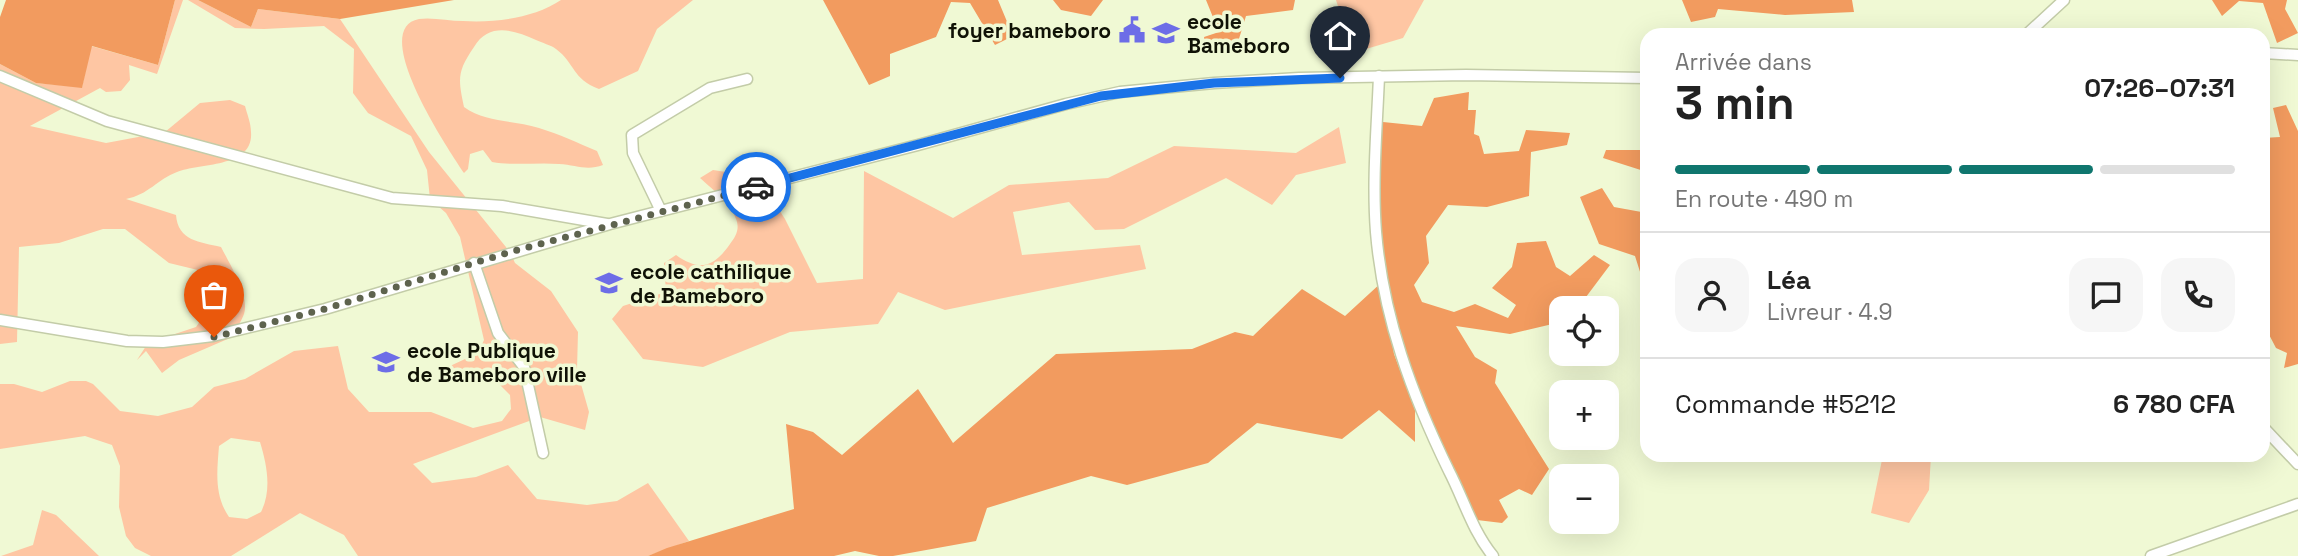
<!DOCTYPE html>
<html lang="fr">
<meta charset="utf-8">
<style>
:root{--surface:#fff;--page:#f6f6f6;--text:#222;--muted:#767676;--line:#e0e0e0;--accent:#0f766e}
body{margin:0;font-family:"Space Grotesk",sans-serif;background:var(--page);color:var(--text);height:100vh;display:flex;flex-direction:column;font-size:26px;white-space:nowrap}
*{box-sizing:border-box;margin:0}
p{font-size:23px;color:var(--muted)}
.icon{flex:none;width:38px;height:38px;fill:none;stroke:currentColor;stroke-width:2;stroke-linecap:round;stroke-linejoin:round}
.map{position:relative;flex:1;overflow:hidden}
.side{position:absolute;left:1640px;top:28px;width:630px;height:434px;display:flex;flex-direction:column;background:var(--surface);border-radius:21px;box-shadow:0 7px 28px #0002}
.side>*{flex:none}
.buttons{position:absolute;left:1549px;top:296px;display:grid;gap:14px}
.buttons a{display:grid;place-items:center;width:70px;height:70px;border-radius:14px;background:var(--surface);box-shadow:0 7px 28px #0002;font-size:35px}
.pin{position:absolute;display:grid;place-items:center;width:60px;height:60px;color:#fff;margin:-72px -30px;border-radius:50% 50% 50% 0;rotate:-45deg;box-shadow:0 0 7px #0007}
.pin .icon{rotate:45deg}
.courier{position:absolute;display:grid;place-items:center;width:70px;height:70px;margin:-35px;border:5px solid #1a73e8;border-radius:50%;background:#fff;color:#222;box-shadow:0 2px 9px #0007}
.head em{font-style:normal;font-weight:700}
.head div{display:flex;flex-direction:column-reverse}
.head{display:flex;align-items:center;justify-content:space-between;height:119px;padding:0 35px}
h1{font-size:46px;font-weight:700;line-height:52px}
.bar{display:grid;grid-template-columns:repeat(4,1fr);gap:10px 7px;align-content:center;height:84px;padding:0 35px}
.bar i{height:9px;border-radius:5px;background:var(--line)}
.bar .active{background:var(--accent)}
.bar p{grid-column:span 4}
.line{display:flex;align-items:center;gap:18px;padding:0 35px;border-top:2px solid var(--line)}
.line div{flex:1}
.round{display:grid;place-items:center;flex:none;width:74px;height:74px;border-radius:21px;background:var(--page)}
.map>svg:first-child{display:block}
.green{fill:#fec6a3;fill-rule:evenodd}
.forest{fill:#f29b5f}
.lines{fill:none;stroke-linecap:round;stroke-linejoin:round}
.minor-casing{stroke:#c3cca8;stroke-width:13}
.minor{stroke:#fff;stroke-width:10}
.done{stroke:#5e634e;stroke-width:7;stroke-dasharray:0 12.6}
.route{stroke:#1a73e8;stroke-width:9}
.labels{text-anchor:middle;dominant-baseline:central;stroke-width:7;stroke-linejoin:round;paint-order:stroke}
.poi-label{font-size:21px;font-weight:bold;fill:#101206;stroke:#f0f9d4;text-anchor:start}
</style>
<div class="map">
<svg width="2298" height="556" viewBox="0 0 2298 556">
<rect width="100%" height="100%" fill="#f0f9d4"/>
<!-- green -->
<g class="green">
<path d="M175 0H183L157 74 129 65 130 80 121 91 106 92 100 88 30 126 106 143 165 132 200 103 230 100 245 106C247 114 251 123 251 132 254 168 200 163 177 172 158 179 148 195 126 199L176 215C178 241 200 242 221 247 229 263 250 296 244 314 241 322 235 331 230 338L179 360 162 373 146 351 137 360 148 343 196 327 212 304 213 285 206 272 169 263 125 229H103L59 243 19 247 17 342 0 344V64L36 83 82 87 91 46 158 65Z"/>
<path d="M188 0H198L251 27 258 9 340 19 429 152 510 252 515 263 551 291 578 332 577 370 589 412 585 430 540 417 413 464 432 483 476 477 508 465 537 499 587 505 617 501 648 483 689 541 648 556H358L344 535 300 513 231 556H151L135 548 126 536 119 507 120 466 112 445 85 436 0 449V384H14L42 392 70 381H86L93 384 120 411 158 416 192 407 214 387 245 379 294 351 338 346 348 389 369 412H431L473 428 502 421 511 409 510 395 489 374 460 376 450 366 478 353 484 340 460 237 446 213 430 199 427 170 411 136 368 113 353 93 354 49 324 26 264 29 235 28ZM231 438 260 442C267 465 272 490 261 512L247 519 229 517C214 495 217 472 219 446Z"/>
<path d="M561 0H693L657 29 638 71 599 89C572 79 575 63 556 49 551 45 542 43 536 40 514 30 489 22 474 47 457 72 458 78 464 107 486 123 514 120 539 128 559 134 578 143 597 151L603 165C587 171 576 165 559 164 537 162 515 166 492 162L483 150 470 154 468 169 464 173C450 152 367 29 419 19 432 17 449 21 463 21 495 23 534 18 561 0Z"/>
<polygon points="1336,0 1424,0 1403,38 1366,49 1346,31"/>
<path d="M1339 127 1346 163 1296 175 1272 205 1226 178 1124 229 1095 230 1069 202 1013 212 1022 255 1140 245 1146 269 945 310 898 292 878 324 790 332 703 367 643 359 612 319 623 306 666 292 664 263 676 255C700 272 714 267 730 244 736 236 740 229 736 219 730 202 712 189 700 178L713 170 758 177 785 219 817 283 863 279 864 171 953 218 1009 185 1108 178 1174 146 1296 153Z"/>
<polygon points="1883,455 1931,455 1929,490 1909,523 1871,513"/>
<polygon points="42,510 56,515 99,556 1,556 33,545"/>
</g>
<!-- forest -->
<g class="forest">
<polygon points="6,0 175,0 158,65 92,46 82,88 36,83 0,64 0,17"/>
<polygon points="198,0 454,0 340,19 258,9 251,27"/>
<polygon points="823,0 998,0 1013,36 995,45 970,3 951,2 936,37 890,54 890,76 869,85"/>
<polygon points="1053,0 1103,0 1091,16 1061,10"/>
<polygon points="1206,0 1295,0 1293,10 1246,16 1234,55 1206,49 1204,37 1219,32"/>
<polygon points="1682,0 1852,0 1854,12 1785,15 1718,9 1715,17 1691,22"/>
<polygon points="2212,0 2287,0 2285,9 2298,33 2277,43 2263,3 2239,1 2222,16"/>
<path d="M1469 92 1468 110H1476L1474 134 1479 136 1484 154 1519 151 1526 130 1570 133 1567 145 1531 152 1529 196 1487 207 1448 205 1426 236 1429 263 1414 285 1422 302 1454 312 1475 304 1508 318 1516 305 1492 288 1512 267 1517 243 1546 241 1556 267 1570 276 1594 255 1610 265 1586 297 1582 308H1561V322L1510 334 1456 326 1475 357 1497 370 1495 383 1549 469 1532 495 1519 489 1499 500 1508 517 1502 523 1477 520C1448 456 1413 392 1394 324 1378 267 1375 181 1383 122L1422 126 1434 98Z"/>
<polygon points="2286,105 2298,131 2298,364 2284,368 2287,353 2276,348 2264,325 2269,312 2263,311 2263,138 2280,137 2273,108"/>
<polygon points="1606,150 1647,150 1647,172 1603,158"/>
<polygon points="1602,188 1614,207 1647,213 1647,277 1641,275 1635,256 1599,244 1580,197"/>
<polygon points="1382,282 1394,354 1415,410 1415,442 1379,410 1342,439 1257,423 1208,463 1127,485 1091,476 987,508 976,541 893,556 879,556 855,551 834,556 648,556 667,548 794,509 786,424 813,432 842,455 918,389 953,443 1056,354 1192,349 1235,332 1253,336 1302,289 1345,316"/>
</g>
<g class="lines">
<!-- minor casing -->
<g class="minor-casing">
<g id="minor">
<polyline points="2026,35 2064,0"/>
<polyline points="2263,53 2298,55"/>
<polyline points="0,76 107,121 392,198 502,206 607,224"/>
<path d="M1379 76C1377 128 1372 180 1376 232 1383 317 1412 395 1449 471 1464 500 1472 530 1493 556"/>
<polyline points="661,211 633,153 632,135 710,88 747,79"/>
<polyline points="474,263 498,333 524,367 543,453"/>
<polyline points="0,320 127,341 163,342 213,336 325,309 610,224 918,145 1066,104 1120,92 1214,83 1299,78 1466,75 1647,78"/>
<polyline points="2263,427 2298,464"/>
<polyline points="2151,556 2298,504"/>
</g>
</g>
<!-- minor -->
<use href="#minor" class="minor"/>
</g>
<g class="lines">
<!-- done -->
<polyline class="done" points="214,337 325,309 510,252 756,187"/>
<!-- route -->
<polyline class="route" points="756,187 1101,96 1214,83 1340,78"/>
</g>
<!-- icons -->
<defs>
<g id="civic-bare" transform="scale(2.1)"><path d="M-.6-6.5H3V-4.5H.6V-3L4-1V1h2V6H-6V1h2V-1L-.6-3ZM-1.2 2.5V6h2.4V2.5Z" fill="#6d6de7" stroke="#f0f9d4" stroke-width="2.5" paint-order="stroke"/></g>
<g id="school-bare" transform="scale(2.1)"><path d="M0-5L7-2L0 1L-7-2ZM-4 1L0 2.5L4 1V4Q0 6-4 4Z" fill="#6d6de7" stroke="#f0f9d4" stroke-width="2.5" paint-order="stroke"/></g>
</defs>
<g fill-rule="evenodd">
<use href="#civic-bare" x="1132" y="30"/>
<use href="#school-bare" x="1166" y="33"/>
<use href="#school-bare" x="609" y="283"/>
<use href="#school-bare" x="386" y="362"/>
</g>
<g class="labels">
<!-- poi labels -->
<g class="poi-label">
<text x="1187" y="21">ecole<tspan x="1187" dy="24">Bameboro</tspan></text>
<text x="1111" y="30" text-anchor="end">foyer bameboro</text>
<text x="630" y="271">ecole cathilique<tspan x="630" dy="24">de Bameboro</tspan></text>
<text x="407" y="350">ecole Publique<tspan x="407" dy="24">de Bameboro ville</tspan></text>
</g>
</g>
</svg>
<div class="buttons">
<a><svg class="icon" aria-label="locate" viewBox="0 0 24 24"><circle cx="12" cy="12" r="6"/><path d="M12 2v4M12 18v4M2 12h4M18 12h4"/></svg></a>
<a>+</a>
<a>−</a>
</div>
<div class="pin" style="left:214px;top:337px;background:#ea580c"><svg class="icon" aria-label="bag" viewBox="0 0 24 24"><path d="M5 8h14l-1 12H6zM9 8a3 3 0 0 1 6 0"/></svg></div>
<div class="pin" style="left:1340px;top:78px;background:#1f2937"><svg class="icon" aria-label="home" viewBox="0 0 24 24"><path d="M3 11l9-7 9 7M6 9v11h12V9"/></svg></div>
<div class="courier" style="left:756px;top:187px"><svg class="icon" aria-label="car" viewBox="0 0 24 24"><path d="M5 17H2v-5l4-1 3-4h7l3 4 3 1v5h-3M9 17h6M6 11h13"/><circle cx="7" cy="17" r="2"/><circle cx="17" cy="17" r="2"/></svg></div>
<section class="side">
<div class="head"><div><h1>3 min</h1><p>Arrivée dans</p></div><em>07:26–07:31</em></div>
<div class="bar"><i class="active"></i><i class="active"></i><i class="active"></i><i></i><p>En route · 490 m</p></div>
<div class="line" style="height:126px"><a class="round"><svg class="icon" aria-label="person" viewBox="0 0 24 24"><circle cx="12" cy="8" r="4"/><path d="M4 21q1-7 8-7t8 7"/></svg></a><div><b>Léa</b><p>Livreur · 4.9</p></div><a class="round"><svg class="icon" aria-label="chat" viewBox="0 0 24 24"><path d="M4 5h16v11H9l-5 4z"/></svg></a><a class="round"><svg class="icon" aria-label="phone" viewBox="0 0 24 24"><path d="M5 4h4l2 5-3 2q2 4 5 5l2-3 5 2v4C11 20 4 13 5 4z"/></svg></a></div>
<div class="line" style="height:91px"><div>Commande #5212</div><b>6 780 CFA</b></div>
</section>
</div>
